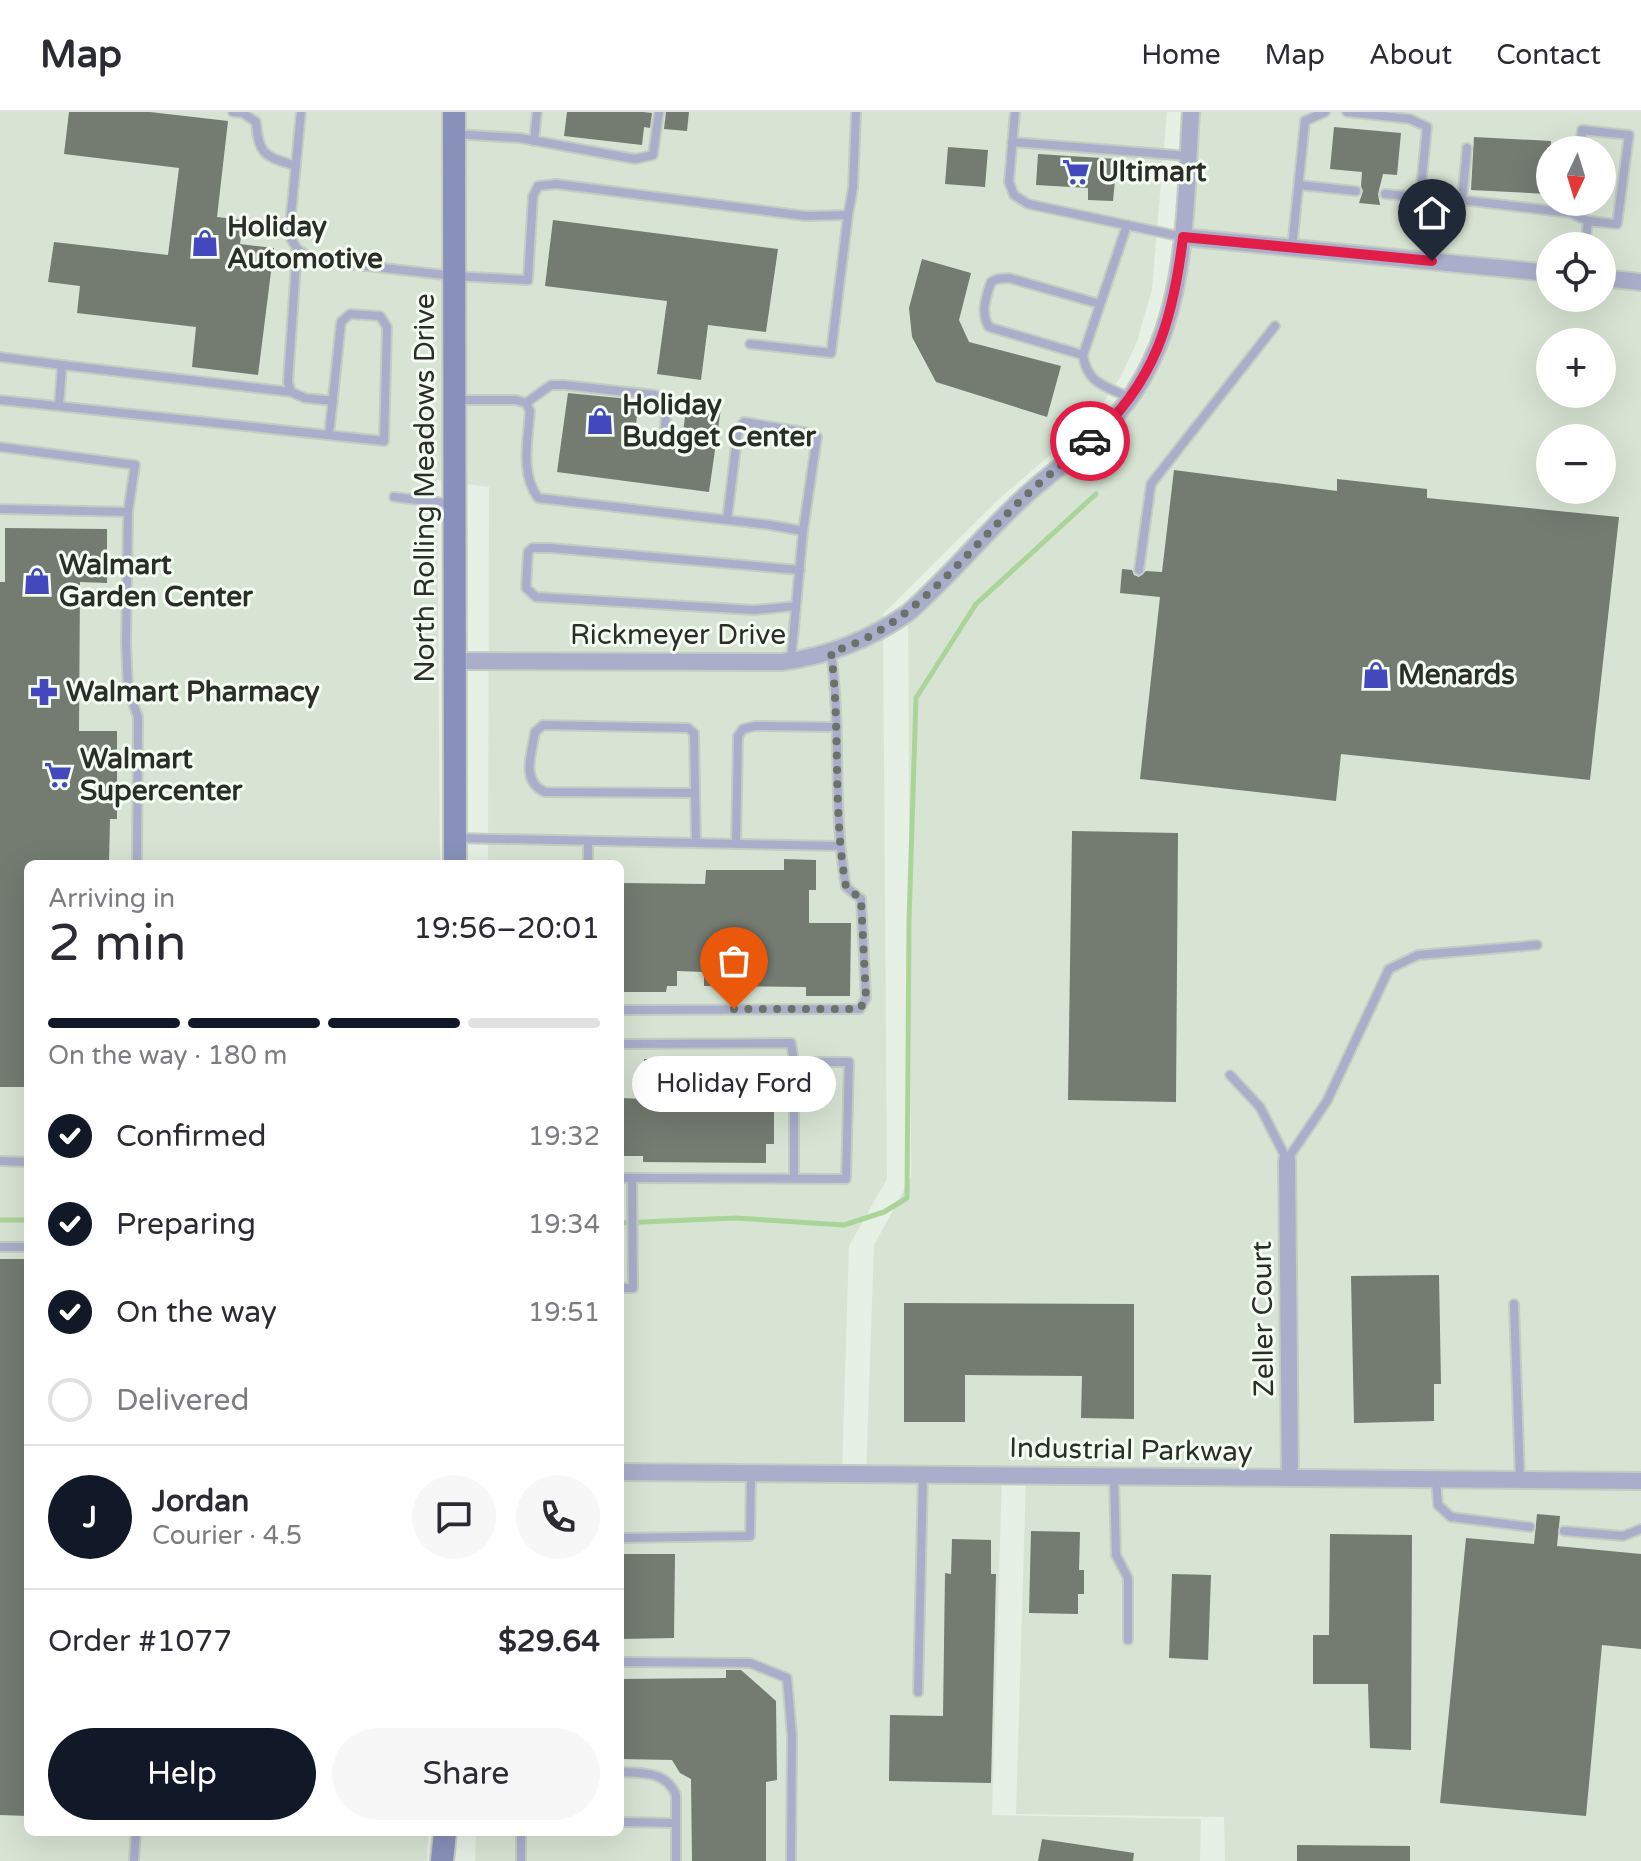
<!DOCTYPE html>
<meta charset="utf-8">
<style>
:root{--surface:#fff;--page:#f7f7f7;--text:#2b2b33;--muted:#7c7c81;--line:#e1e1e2;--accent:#111827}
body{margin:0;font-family:"Varela Round",sans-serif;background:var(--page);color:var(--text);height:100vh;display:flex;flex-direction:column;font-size:30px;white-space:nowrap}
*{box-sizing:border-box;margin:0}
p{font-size:26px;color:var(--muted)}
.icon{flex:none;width:44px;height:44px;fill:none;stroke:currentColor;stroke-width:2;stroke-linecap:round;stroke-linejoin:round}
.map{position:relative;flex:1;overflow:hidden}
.side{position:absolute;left:24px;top:748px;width:600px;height:976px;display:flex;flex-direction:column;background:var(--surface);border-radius:12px;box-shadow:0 8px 32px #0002}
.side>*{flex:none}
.needle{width:52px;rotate:184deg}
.tools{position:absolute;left:1536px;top:24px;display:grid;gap:16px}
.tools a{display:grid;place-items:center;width:80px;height:80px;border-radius:50%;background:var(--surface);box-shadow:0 8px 32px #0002;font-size:40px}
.pin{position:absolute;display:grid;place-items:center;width:68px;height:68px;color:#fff;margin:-82px -34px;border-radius:50% 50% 50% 0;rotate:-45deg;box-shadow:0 0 8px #0007}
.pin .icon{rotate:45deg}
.courier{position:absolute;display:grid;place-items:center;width:80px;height:80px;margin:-40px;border:6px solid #e11d48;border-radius:50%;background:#fff;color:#222;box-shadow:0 2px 10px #0007}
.bubble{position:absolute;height:56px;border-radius:28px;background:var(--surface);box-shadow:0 8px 32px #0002;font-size:26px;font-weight:600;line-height:56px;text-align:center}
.headline em{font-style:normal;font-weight:600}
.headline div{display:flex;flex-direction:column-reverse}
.headline{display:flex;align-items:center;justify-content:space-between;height:136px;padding:0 24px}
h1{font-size:52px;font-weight:600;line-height:60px}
.bar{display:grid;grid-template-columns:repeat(4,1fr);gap:12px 8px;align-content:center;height:96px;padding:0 24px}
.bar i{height:10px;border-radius:6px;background:var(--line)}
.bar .selected{background:var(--accent)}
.bar p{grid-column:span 4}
.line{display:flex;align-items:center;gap:20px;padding:0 24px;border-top:2px solid var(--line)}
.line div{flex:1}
.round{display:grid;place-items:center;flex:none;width:84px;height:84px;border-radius:42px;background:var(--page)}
ol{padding:0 24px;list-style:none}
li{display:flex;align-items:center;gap:24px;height:88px}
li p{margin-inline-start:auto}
li .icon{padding:8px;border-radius:50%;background:var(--accent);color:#fff;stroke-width:4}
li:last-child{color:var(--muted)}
li i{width:44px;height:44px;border:4px solid var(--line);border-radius:50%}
.cta{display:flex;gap:16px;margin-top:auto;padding:16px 24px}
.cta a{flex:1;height:92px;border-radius:48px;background:var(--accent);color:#fff;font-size:32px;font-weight:600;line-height:92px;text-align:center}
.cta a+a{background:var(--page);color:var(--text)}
header{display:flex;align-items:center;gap:48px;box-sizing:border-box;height:112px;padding:0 40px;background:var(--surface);border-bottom:2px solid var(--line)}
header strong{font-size:38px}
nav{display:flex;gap:44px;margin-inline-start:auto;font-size:28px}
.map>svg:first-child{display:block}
.built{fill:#d7e4d3;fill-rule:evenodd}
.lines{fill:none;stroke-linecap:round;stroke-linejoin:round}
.stream{stroke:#abd49a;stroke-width:5}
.building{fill:#747b71}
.lane-casing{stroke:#c5cdc2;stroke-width:12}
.street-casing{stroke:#c5cdc2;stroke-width:20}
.secondary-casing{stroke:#c5cdc2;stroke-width:26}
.lane{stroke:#a9afcb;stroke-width:8}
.street{stroke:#a9afcb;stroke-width:16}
.secondary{stroke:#8891b9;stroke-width:22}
.done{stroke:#6c716a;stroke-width:8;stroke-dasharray:0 14.4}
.route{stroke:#e11d48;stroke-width:10}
.labels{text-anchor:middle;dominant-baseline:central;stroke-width:6;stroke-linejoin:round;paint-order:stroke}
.poi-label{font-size:28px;font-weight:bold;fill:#2a2d28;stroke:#f4fdf1;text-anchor:start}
.street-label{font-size:28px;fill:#2a2d28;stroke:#f4fdf1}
</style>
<header>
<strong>Map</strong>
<nav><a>Home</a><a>Map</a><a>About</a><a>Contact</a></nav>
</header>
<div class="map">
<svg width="1641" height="1749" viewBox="0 0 1641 1749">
<rect width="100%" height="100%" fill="#e7f0e4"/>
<!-- built -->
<g class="built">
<polygon points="0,0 1167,0 1152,177 1137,230 1121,264 1103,291 1078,319 999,387 883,502 887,1067 849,1134 842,1362 1002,1364 992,1703 1201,1707 1200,1749 475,1749 476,1720 620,1720 620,752 488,752 489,375 437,368 440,752 28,752 28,1720 428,1720 427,1749 0,1749"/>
<path d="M1191 0H1641V1749H1225L1224 1705 1016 1702 1026 1364 866 1362 874 1133 911 1065 908 501 1092 328 1161 229ZM1550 38H1602V90H1550ZM1550 134H1602V186H1550ZM1550 230H1602V282H1550ZM1550 326H1602V378H1550Z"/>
</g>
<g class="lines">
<!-- stream -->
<g class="stream">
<polyline points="0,1108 28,1108"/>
<polyline points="620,1111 735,1106 844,1113 884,1100 907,1086 909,809 916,586 976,492 1096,382"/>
</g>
</g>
<!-- building -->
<g class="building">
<polygon points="69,0 150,0 228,9 217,105 243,108 240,132 274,136 258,263 192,255 196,215 77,201 80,174 48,170 54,130 168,143 179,56 64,42"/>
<polygon points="567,0 643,0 652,1 650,16 644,15 642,33 564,24"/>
<polygon points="666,0 689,0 687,19 664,17"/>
<polygon points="1334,15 1401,21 1397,63 1383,62 1378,82 1380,93 1359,91 1363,79 1361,74 1362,60 1330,57"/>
<polygon points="1474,25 1551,29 1548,82 1471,78"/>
<polygon points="948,35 988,38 985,75 945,72"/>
<polygon points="1038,42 1117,47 1113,89 1088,88 1088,76 1036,73"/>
<polygon points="553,108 778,137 766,220 708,213 701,268 657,262 667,189 545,174"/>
<polygon points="922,147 971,161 959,208 969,230 1061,254 1047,305 936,270 912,225 909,196"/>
<polygon points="568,281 639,288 634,328 681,334 688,284 722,289 709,380 557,360"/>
<polygon points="1174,358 1337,379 1337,367 1427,377 1427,386 1619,405 1590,668 1341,642 1336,689 1140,667 1160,485 1120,481 1122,457 1132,458 1134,463 1139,465 1146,459 1162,460"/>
<polygon points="5,416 107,417 107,471 80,470 79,619 117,619 117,707 110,707 109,752 28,752 28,975 0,975 0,470 5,470"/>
<polygon points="1072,719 1178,721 1176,990 1068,988"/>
<polygon points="784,747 816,748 816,778 809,778 809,811 851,811 850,884 806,884 806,875 704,874 704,860 677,859 677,874 667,874 666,880 620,880 620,771 705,772 706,758 784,758"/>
<polygon points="644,947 774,948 774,1032 766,1032 766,1051 643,1050 643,1044 620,1044 621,986 644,987"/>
<polygon points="0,1147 28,1147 28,1704 0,1703"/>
<polygon points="1439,1163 1441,1272 1434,1272 1434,1309 1354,1311 1351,1164"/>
<polygon points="904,1191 1134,1192 1134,1307 1081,1306 1082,1264 965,1263 965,1310 904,1310"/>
<polygon points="1537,1402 1560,1404 1557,1434 1641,1442 1641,1537 1602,1533 1586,1704 1440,1691 1466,1426 1534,1432"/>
<polygon points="1031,1419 1080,1420 1079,1458 1084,1458 1084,1482 1078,1482 1078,1502 1029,1501"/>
<polygon points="1330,1422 1412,1423 1411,1638 1370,1636 1368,1572 1313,1572 1313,1523 1329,1523"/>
<polygon points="952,1427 991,1428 991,1462 996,1462 991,1671 889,1669 890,1603 943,1604 945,1461 951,1462"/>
<polygon points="620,1442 675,1442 674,1526 620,1527"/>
<polygon points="1172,1462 1211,1463 1208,1548 1169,1546"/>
<polygon points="726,1558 741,1558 776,1589 777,1668 766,1670 766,1749 692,1749 691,1667 680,1661 672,1648 620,1647 620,1567 726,1566"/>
<polygon points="1042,1727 1134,1741 1133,1749 1038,1749"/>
<polygon points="1297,1733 1410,1734 1410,1749 1297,1749"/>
</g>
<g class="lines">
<!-- lane casing -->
<g class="lane-casing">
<g id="lane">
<path d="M233 0 243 1 256 10C259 44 265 44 296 54"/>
<polyline points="301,0 289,123 297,137 313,148 454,164 528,168 533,84 538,74 556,72 806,104 848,103 853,76 856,0"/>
<polyline points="1015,0 1009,70 1014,83 1028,92 1183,125"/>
<polyline points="1347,0 1410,7 1427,15 1420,85 1436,95"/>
<polyline points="455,22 520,26 635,47 653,43 659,0"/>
<polyline points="534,29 537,0"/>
<polyline points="1012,30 1188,44"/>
<polyline points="1580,38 1582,18 1629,23 1617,112 1588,109 1585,134"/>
<polyline points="1299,73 1356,79"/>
<polyline points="1385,82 1420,85"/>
<polyline points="1462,88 1467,36"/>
<path d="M1127 113 1083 243C1087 272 1106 274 1130 286"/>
<polyline points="1292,136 1305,9 1325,0"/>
<polyline points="297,137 288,270 291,280 305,286 333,289"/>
<polyline points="1432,149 1436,95 1462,88 1571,101 1588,109"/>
<polyline points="750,232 831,241 848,103"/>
<path d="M1083 243 989 215C980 200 986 186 991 170L997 167 1009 166 1100 192"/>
<polyline points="0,245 62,253"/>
<polyline points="0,288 384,329 387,215 380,204 350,202 341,210 329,323"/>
<path d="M455 288H516L526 291 530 299C528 328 520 361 538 386L770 413 803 419 791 548"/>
<path d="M526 291 551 273H564L655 283C668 293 666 301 665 316"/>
<polyline points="59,294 62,253 291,280"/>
<polyline points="0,335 135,353 128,400 126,531 128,577 138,605 137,752"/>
<polyline points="394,385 453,392"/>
<polyline points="0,397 128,400"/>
<polyline points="727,408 738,318 744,310 810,321 817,325 803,419"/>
<polyline points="1139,458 1151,372 1275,214"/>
<polyline points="796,494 754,498 536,485 526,476 528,440 532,436 550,436 800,458"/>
<path d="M695 681 545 680C520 669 532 641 535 620L543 613 688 616 694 621 696 731"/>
<polyline points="456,726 839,734"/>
<polyline points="736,732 738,624 743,617 755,614 837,615"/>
<polyline points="588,752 588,729"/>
<path d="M620 898 860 897 866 886 861 787 846 775C832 697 842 618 831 540"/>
<polyline points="620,932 791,931 794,950"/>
<polyline points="1230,963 1260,995 1287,1048 1327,989 1389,857 1418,843 1537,833"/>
<polyline points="0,1049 28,1050"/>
<polyline points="620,1066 632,1066 633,1176 620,1176"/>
<polyline points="632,1066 846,1067 849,950 794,950 794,1067"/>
<polyline points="0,1135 28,1135"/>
<polyline points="1514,1192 1520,1368"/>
<polyline points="1114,1365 1116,1443 1128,1466 1128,1528"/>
<polyline points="1436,1368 1438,1393 1451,1405 1530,1415"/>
<polyline points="1564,1419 1623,1424 1641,1417"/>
<polyline points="620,1426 750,1424 751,1361"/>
<polyline points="620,1550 750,1551 787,1566 792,1624 791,1749"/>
<polyline points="918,1580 923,1363"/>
<path d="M620 1660C643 1661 666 1659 676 1683V1749"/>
<polyline points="620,1710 676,1711"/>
<polyline points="521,1720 521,1749"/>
<polyline points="134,1749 136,1720"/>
</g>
</g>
<!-- street casing -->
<g class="street-casing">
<g id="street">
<polyline points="1183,125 1550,161"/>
<polyline points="1602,166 1641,170"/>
<path d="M455 549 782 550C829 544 869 528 908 501 949 465 984 422 1024 385 1053 358 1088 336 1115 305 1189 221 1184 106 1191 0"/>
<polyline points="1287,1048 1290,1366"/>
<polyline points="620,1360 1641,1369"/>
</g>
</g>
<!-- secondary casing -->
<g class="secondary-casing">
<g id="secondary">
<polyline points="454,0 455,752"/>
<polyline points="442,1749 445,1720"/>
</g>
</g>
<!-- lane -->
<use href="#lane" class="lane"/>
<!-- street -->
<use href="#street" class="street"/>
<!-- secondary -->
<use href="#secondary" class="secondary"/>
</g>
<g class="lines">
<!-- done -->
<path class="done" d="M734 897H860L866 886 861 787 846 775C832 697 841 618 831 540 910 517 959 448 1016 393 1039 370 1065 350 1090 329"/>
<!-- route -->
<path class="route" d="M1090 329C1155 271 1173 209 1183 125L1432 149"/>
</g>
<!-- icons -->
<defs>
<g id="supermarket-bare" transform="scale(2.16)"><path d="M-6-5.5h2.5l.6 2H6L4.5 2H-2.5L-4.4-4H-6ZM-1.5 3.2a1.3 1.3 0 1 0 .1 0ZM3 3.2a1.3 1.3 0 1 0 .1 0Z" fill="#4348bd" stroke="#f4fdf1" stroke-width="2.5" paint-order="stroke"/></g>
<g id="shop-bare" transform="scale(2.16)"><path d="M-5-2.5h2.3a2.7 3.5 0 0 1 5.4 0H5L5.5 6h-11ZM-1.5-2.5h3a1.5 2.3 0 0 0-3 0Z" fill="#4348bd" stroke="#f4fdf1" stroke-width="2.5" paint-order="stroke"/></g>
<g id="pharmacy-bare" transform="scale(2.16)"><path d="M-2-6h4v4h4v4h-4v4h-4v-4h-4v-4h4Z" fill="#4348bd" stroke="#f4fdf1" stroke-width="2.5" paint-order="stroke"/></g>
</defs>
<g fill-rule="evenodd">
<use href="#supermarket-bare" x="1076" y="60"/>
<use href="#shop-bare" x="205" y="131"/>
<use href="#shop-bare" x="600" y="309"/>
<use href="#shop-bare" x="37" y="469"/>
<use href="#shop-bare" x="1376" y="563"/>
<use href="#pharmacy-bare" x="44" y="580"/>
<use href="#supermarket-bare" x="58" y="663"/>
</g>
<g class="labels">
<!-- poi labels -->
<g class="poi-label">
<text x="1098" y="60">Ultimart</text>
<text x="227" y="115">Holiday<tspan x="227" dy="32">Automotive</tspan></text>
<text x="622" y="293">Holiday<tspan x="622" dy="32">Budget Center</tspan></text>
<text x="59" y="453">Walmart<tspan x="59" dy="32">Garden Center</tspan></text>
<text x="1398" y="563">Menards</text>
<text x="66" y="580">Walmart Pharmacy</text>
<text x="80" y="647">Walmart<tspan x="80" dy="32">Supercenter</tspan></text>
</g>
<!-- street labels -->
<g class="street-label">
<text transform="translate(425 376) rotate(-90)">North Rolling Meadows Drive</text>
<text x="678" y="523">Rickmeyer Drive</text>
<text transform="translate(1263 1207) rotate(-91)">Zeller Court</text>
<text transform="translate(1131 1338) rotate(1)">Industrial Parkway</text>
</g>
</g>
</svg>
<div class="tools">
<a><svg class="needle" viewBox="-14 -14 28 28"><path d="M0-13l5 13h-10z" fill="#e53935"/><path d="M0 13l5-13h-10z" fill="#7c7c81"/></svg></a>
<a><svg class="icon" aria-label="locate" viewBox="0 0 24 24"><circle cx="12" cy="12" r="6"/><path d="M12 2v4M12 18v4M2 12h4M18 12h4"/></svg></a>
<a>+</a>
<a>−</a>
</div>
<div class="pin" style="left:734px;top:897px;background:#ea580c"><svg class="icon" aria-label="bag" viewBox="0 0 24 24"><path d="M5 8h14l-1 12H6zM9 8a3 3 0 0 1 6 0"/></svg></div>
<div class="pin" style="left:1432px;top:149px;background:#1f2937"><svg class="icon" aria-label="home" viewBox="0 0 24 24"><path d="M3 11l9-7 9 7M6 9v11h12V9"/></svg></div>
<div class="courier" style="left:1090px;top:329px"><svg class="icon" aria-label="car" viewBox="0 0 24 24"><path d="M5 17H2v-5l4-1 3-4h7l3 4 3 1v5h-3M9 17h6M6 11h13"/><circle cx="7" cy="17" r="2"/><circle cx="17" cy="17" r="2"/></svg></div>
<div class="bubble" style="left:632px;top:944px;width:204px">Holiday Ford</div>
<section class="side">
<div class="headline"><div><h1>2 min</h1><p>Arriving in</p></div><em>19:56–20:01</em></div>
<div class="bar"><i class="selected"></i><i class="selected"></i><i class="selected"></i><i></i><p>On the way · 180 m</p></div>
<ol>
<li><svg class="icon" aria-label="check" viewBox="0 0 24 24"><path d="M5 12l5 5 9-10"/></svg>Confirmed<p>19:32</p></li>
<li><svg class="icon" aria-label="check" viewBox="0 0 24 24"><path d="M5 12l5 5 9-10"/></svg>Preparing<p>19:34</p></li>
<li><svg class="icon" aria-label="check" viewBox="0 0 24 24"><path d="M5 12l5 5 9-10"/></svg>On the way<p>19:51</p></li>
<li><i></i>Delivered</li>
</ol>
<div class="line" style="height:144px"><b class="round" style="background:var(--accent);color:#fff">J</b><div><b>Jordan</b><p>Courier · 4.5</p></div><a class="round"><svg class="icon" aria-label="chat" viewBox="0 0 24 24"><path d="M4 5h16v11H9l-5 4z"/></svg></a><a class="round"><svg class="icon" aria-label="phone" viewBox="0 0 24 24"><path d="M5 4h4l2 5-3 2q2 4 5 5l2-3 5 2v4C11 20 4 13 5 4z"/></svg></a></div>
<div class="line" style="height:104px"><div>Order #1077</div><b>$29.64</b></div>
<div class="cta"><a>Help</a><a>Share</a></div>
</section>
</div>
